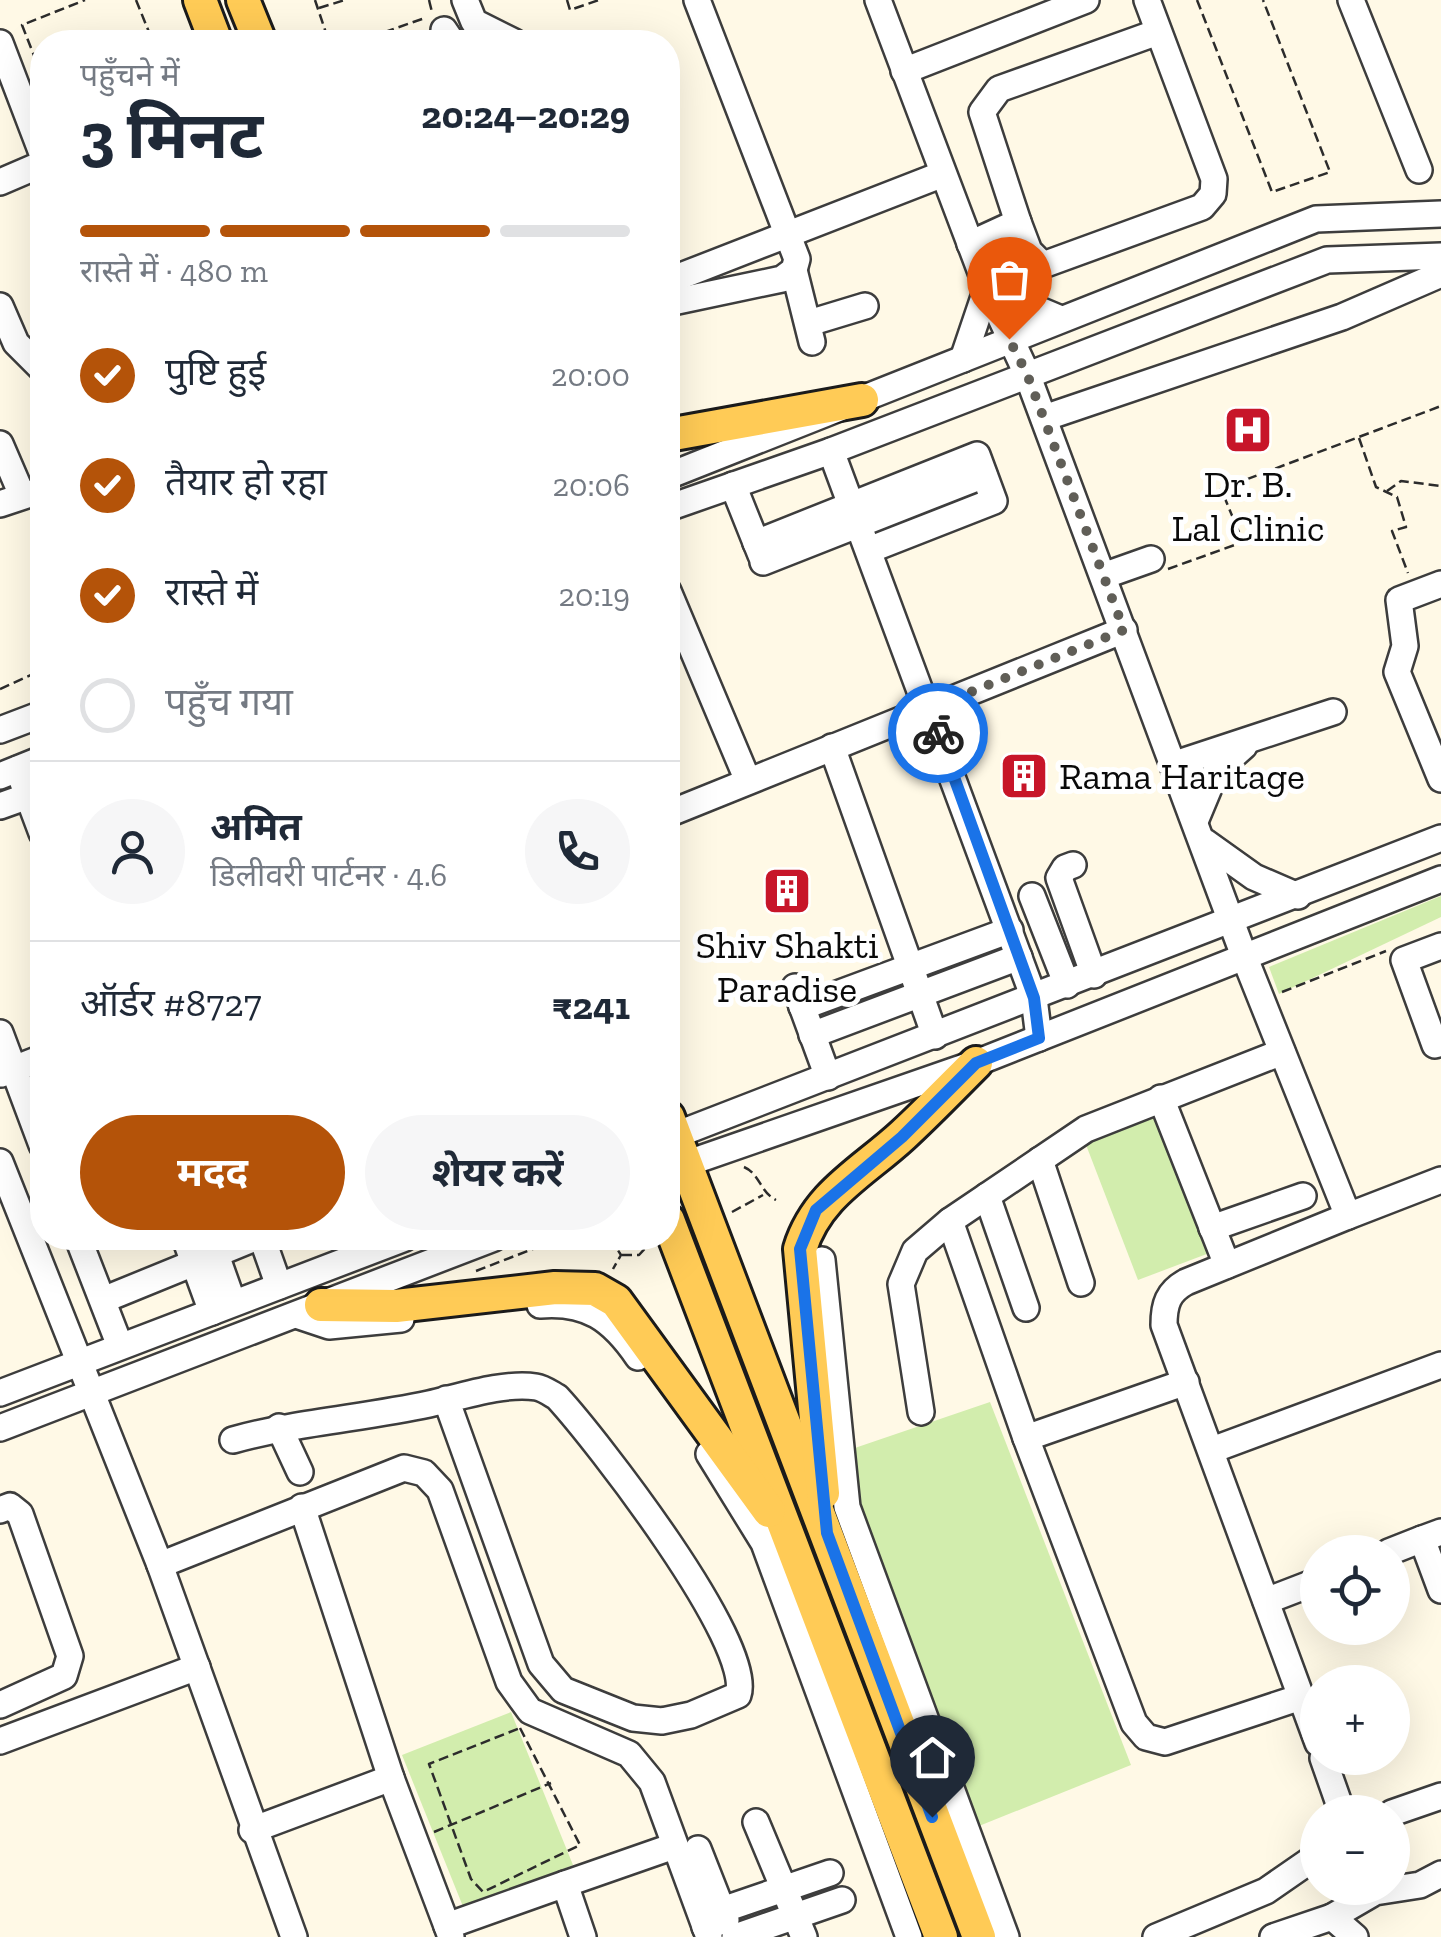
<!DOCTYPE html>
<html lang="hi">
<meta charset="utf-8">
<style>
:root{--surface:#fff;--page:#f6f6f7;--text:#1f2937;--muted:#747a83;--line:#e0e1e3;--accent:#b45309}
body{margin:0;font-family:"Zilla Slab","Noto Sans Devanagari",serif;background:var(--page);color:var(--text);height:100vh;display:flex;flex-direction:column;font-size:38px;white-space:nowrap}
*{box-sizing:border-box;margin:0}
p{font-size:32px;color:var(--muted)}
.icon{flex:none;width:55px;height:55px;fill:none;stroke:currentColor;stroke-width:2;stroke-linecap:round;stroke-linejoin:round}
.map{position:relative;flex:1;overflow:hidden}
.side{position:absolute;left:30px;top:30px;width:650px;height:1220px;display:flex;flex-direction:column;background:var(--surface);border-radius:40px;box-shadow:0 10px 40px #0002}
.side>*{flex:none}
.controls{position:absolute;left:1300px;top:1535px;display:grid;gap:20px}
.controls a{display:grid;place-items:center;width:110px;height:110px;border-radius:50%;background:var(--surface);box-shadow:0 10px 40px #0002;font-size:50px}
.pin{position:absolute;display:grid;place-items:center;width:85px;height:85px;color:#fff;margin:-102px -42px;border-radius:50% 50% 50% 0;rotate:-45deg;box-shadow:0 0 10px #0007}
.pin .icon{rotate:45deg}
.courier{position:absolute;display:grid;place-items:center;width:100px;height:100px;margin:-50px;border:8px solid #1a73e8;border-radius:50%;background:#fff;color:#222;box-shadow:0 2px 12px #0007}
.overview em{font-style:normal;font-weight:700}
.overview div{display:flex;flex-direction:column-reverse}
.overview{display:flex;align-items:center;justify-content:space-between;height:170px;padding:0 50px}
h1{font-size:65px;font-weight:700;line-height:75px}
.bar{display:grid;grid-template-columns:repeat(4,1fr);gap:15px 10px;align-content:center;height:120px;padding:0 50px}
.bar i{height:12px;border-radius:8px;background:var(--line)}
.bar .current{background:var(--accent)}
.bar p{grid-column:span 4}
.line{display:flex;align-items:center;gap:25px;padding:0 50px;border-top:2px solid var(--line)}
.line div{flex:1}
.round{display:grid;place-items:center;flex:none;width:105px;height:105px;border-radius:52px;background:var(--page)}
ol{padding:0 50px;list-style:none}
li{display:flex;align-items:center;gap:30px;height:110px}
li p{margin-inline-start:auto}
li .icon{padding:10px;border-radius:50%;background:var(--accent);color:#fff;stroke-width:4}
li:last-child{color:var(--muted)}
li i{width:55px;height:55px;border:5px solid var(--line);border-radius:50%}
.action{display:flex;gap:20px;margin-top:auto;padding:20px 50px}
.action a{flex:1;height:115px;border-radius:60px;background:var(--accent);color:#fff;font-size:40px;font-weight:700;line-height:115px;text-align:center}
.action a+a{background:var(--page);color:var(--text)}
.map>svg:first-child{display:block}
.grass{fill:#d2edad}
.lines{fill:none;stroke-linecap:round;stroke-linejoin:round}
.minor-casing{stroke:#3d3d3d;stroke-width:30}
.major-casing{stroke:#1b1b1b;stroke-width:38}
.path{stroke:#2c2c2c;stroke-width:2.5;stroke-dasharray:10 5;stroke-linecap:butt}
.minor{stroke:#fff;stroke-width:25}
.major{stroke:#ffcb56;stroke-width:32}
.done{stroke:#605e57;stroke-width:10;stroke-dasharray:0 18}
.route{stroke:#1a73e8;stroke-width:12}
.labels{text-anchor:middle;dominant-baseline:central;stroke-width:10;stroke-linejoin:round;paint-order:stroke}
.poi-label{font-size:38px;fill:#0a0a0a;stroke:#fff}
</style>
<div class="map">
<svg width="1441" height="1937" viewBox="0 0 1441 1937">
<rect width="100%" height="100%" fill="#fff9e6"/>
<!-- grass -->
<g class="grass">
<polygon points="1441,896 1441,917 1279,994 1269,967"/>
<polygon points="1156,1109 1212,1252 1138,1280 1083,1137"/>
<polygon points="990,1402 1131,1765 974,1828 854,1519 846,1451"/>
<polygon points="511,1712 573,1865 464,1909 402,1755"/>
</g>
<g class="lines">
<!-- minor casing -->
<g class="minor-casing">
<g id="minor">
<polyline points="465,0 474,22 514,42"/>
<polyline points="878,0 987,288 1027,374 1244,956 1348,1216 1441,1180"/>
<polyline points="1351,0 1419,170"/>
<polyline points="444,30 452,42"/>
<polyline points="0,43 42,153"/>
<polyline points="904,71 1086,0"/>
<polyline points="0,182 42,164"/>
<polyline points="1018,222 1029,251 1043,265 1202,207 1213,194 1214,179 1147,0"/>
<polyline points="970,244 1018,222 982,112 999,89 1158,32"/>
<polyline points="794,270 812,342"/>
<polyline points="668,281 943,174"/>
<polyline points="668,303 782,279 794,270 797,259 697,0"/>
<polyline points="0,306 16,343 42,369"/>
<polyline points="809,323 865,306"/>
<polyline points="963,359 987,288 1061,319"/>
<polyline points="1044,418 1342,317 1441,274"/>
<polyline points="0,444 22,495"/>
<polyline points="831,451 1034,998 1039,1038"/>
<polyline points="668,476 1316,219 1441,214"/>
<polyline points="733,485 761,555"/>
<polyline points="0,504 42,490"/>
<polyline points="668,508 831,451 1327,260 1441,256"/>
<polyline points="756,543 977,455 994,501 869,550"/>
<polyline points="763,562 984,475"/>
<polyline points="1103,576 1151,559"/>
<polyline points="1441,584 1399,600 1405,646 1397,672 1441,779"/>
<polyline points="668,591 748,781"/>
<polyline points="0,730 42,714"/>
<polyline points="832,747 935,1036"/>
<polyline points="1175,764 1333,712"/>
<polyline points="18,769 42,833"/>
<polyline points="0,776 42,759"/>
<polyline points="0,806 42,791"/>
<polyline points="668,814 1124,630"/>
<polyline points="1196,819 1216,771 1244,746"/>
<polyline points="1205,842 1254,877 1298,896"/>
<polyline points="1073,865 1065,868 1059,878 1094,975"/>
<polyline points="1032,896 1067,985"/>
<polyline points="1441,946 1404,960 1435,1045 1441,1043"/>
<polyline points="795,987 828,1077"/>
<polyline points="802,1007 1010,930"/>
<polyline points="0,1033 42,1145"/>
<polyline points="812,1035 1019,957"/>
<polyline points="1282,1052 1086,1129 950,1221 1026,1438 1134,1723 1146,1737 1165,1742 1301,1697"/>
<polyline points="1,1074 42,1058"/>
<polyline points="1161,1098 1227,1265"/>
<polyline points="668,1138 1441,838"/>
<polyline points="1040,1160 1081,1283"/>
<polyline points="0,1162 160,1565 294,1937"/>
<polyline points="668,1170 976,1063 1441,879"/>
<polyline points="987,1196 1026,1308"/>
<polyline points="1212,1228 1303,1196"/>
<polyline points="78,1238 120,1346"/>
<polyline points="185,1238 212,1312"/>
<polyline points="210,1238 233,1303"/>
<polyline points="262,1238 279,1286"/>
<polyline points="822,1260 847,1507 1006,1937"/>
<polyline points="103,1300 255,1238"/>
<path d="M540 1305C587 1301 612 1319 638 1357"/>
<polyline points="296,1315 329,1326 401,1319"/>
<polyline points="0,1393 405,1238"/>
<polyline points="921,1412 901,1284 915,1251 950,1221"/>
<polyline points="279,1427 300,1472"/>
<polyline points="0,1428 494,1238"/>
<polyline points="1026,1438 1186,1382"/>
<path d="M233 1440C298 1422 364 1418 429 1404 460 1397 504 1382 536 1387 543 1388 550 1393 557 1397 595 1438 756 1645 738 1695L691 1715 662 1721 633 1718 563 1690 541 1664 446 1399"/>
<polyline points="1212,1450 1441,1365"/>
<polyline points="709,1454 764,1543 909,1937"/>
<polyline points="302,1507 391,1778 447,1926"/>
<polyline points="0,1510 10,1506 20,1514 70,1656 64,1676 0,1705"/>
<polyline points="1441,1532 1422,1539 1441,1590"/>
<polyline points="1389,1552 1422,1539"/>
<polyline points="160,1565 404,1468 424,1473 440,1490 509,1682 530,1711 629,1754 652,1782 709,1937"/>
<polyline points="1266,1601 1318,1581"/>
<polyline points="0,1741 197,1667"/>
<path d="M1318 1743 1164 1325C1164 1304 1168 1292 1186 1282L1348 1216"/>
<polyline points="1323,1758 1342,1812"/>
<polyline points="1392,1813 1441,1796"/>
<polyline points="756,1822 804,1937"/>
<polyline points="252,1830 391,1778"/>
<polyline points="698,1849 722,1910"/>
<polyline points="565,1884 674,1846"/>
<polyline points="1332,1917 1355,1937"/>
<polyline points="705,1927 726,1920 722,1910 830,1873"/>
<polyline points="451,1937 447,1926 565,1884 583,1937"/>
<polyline points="735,1937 842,1900"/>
<polyline points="1156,1937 1266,1891 1318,1855"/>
<polyline points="1273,1937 1332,1917 1375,1892 1420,1885 1441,1874"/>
</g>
</g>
<!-- major casing -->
<g class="major-casing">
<g id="major">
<polyline points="200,0 216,42"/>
<polyline points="243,0 260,42"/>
<polyline points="668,435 862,400"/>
<polyline points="668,1117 979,1937"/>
<polyline points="668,1220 941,1937"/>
<polyline points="321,1305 396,1306 555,1288 595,1289 616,1301 769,1511"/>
<path d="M823 1493 800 1249C817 1194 863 1172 903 1135 928 1112 952 1087 976 1063"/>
</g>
</g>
<!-- path -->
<g class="path">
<polyline points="136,0 153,42"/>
<polyline points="315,0 329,42"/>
<polyline points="429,0 432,12"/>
<polyline points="567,0 570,10 599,0"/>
<polyline points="1197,0 1272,192 1330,172 1263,0"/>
<polyline points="319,8 345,0"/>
<polyline points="356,42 425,18"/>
<polyline points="42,76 22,25 85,0"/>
<polyline points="1359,438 1376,487 1397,497 1406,527 1392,531 1408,573"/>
<polyline points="1387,491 1401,481 1441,486"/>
<polyline points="1168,569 1243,542 1221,489 1441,406"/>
<polyline points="0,689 42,670"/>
<polyline points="1282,992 1386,951"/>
<path d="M744 1167C760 1174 760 1192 776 1200"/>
<polyline points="732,1212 763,1195"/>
<polyline points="610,1238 621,1255 613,1269"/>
<polyline points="622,1255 639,1255 649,1244"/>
<polyline points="476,1271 561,1238"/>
<polygon points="520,1728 580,1845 483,1892 471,1879 429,1764"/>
<polyline points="434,1832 551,1783"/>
</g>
<!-- minor -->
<use href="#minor" class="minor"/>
<!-- major -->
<use href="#major" class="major"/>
</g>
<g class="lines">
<!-- done -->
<polyline class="done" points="938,733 929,709 1124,630 1027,374 1009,339"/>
<!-- route -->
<polyline class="route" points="932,1817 827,1533 800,1249 816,1210 902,1137 976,1063 1039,1038 1034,998 938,733"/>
</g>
<!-- icons -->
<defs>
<g id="hospital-square" transform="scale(2.5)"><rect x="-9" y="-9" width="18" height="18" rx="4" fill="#c71529" stroke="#fff"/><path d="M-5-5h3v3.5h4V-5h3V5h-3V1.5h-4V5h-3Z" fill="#fff"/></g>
<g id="building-square" transform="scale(2.5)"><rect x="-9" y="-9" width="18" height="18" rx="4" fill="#c71529" stroke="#fff"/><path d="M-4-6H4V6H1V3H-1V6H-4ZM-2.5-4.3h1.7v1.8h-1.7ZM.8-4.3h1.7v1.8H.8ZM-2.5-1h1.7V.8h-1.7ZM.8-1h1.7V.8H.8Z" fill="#fff"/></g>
</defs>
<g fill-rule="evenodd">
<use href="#hospital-square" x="1248" y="430"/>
<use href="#building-square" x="1024" y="776"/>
<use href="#building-square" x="787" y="891"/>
</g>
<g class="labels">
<!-- poi labels -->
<g class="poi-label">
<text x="1248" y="484">Dr. B.<tspan x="1248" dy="44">Lal Clinic</tspan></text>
<text x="1059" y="776" text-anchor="start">Rama Haritage</text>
<text x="787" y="945">Shiv Shakti<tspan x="787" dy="44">Paradise</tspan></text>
</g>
</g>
</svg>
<div class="controls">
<a><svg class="icon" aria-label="locate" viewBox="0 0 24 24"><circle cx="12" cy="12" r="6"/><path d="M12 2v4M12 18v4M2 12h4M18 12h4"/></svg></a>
<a>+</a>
<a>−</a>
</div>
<div class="pin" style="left:1009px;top:339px;background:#ea580c"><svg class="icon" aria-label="bag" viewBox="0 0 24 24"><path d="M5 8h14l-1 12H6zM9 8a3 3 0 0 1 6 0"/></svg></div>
<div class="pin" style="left:932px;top:1817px;background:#1f2937"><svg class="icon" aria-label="home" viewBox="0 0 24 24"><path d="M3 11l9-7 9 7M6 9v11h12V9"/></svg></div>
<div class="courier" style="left:938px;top:733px"><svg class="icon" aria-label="bike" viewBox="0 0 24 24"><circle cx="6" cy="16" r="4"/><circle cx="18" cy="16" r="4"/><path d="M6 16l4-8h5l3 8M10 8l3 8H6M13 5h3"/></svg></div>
<section class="side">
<div class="overview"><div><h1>3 मिनट</h1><p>पहुँचने में</p></div><em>20:24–20:29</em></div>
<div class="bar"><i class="current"></i><i class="current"></i><i class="current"></i><i></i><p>रास्ते में · 480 m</p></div>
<ol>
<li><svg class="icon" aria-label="check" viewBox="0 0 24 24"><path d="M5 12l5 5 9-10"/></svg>पुष्टि हुई<p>20:00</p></li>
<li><svg class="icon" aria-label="check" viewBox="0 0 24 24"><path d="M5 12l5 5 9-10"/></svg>तैयार हो रहा<p>20:06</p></li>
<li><svg class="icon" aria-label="check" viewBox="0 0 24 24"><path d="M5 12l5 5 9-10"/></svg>रास्ते में<p>20:19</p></li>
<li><i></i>पहुँच गया</li>
</ol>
<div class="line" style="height:180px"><a class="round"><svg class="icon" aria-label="person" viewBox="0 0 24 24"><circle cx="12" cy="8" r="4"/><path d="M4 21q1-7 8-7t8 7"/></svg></a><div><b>अमित</b><p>डिलीवरी पार्टनर · 4.6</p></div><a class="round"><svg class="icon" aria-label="phone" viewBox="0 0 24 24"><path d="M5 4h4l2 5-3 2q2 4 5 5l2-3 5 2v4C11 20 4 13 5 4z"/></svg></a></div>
<div class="line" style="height:130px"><div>ऑर्डर #8727</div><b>₹241</b></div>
<div class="action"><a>मदद</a><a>शेयर करें</a></div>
</section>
</div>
